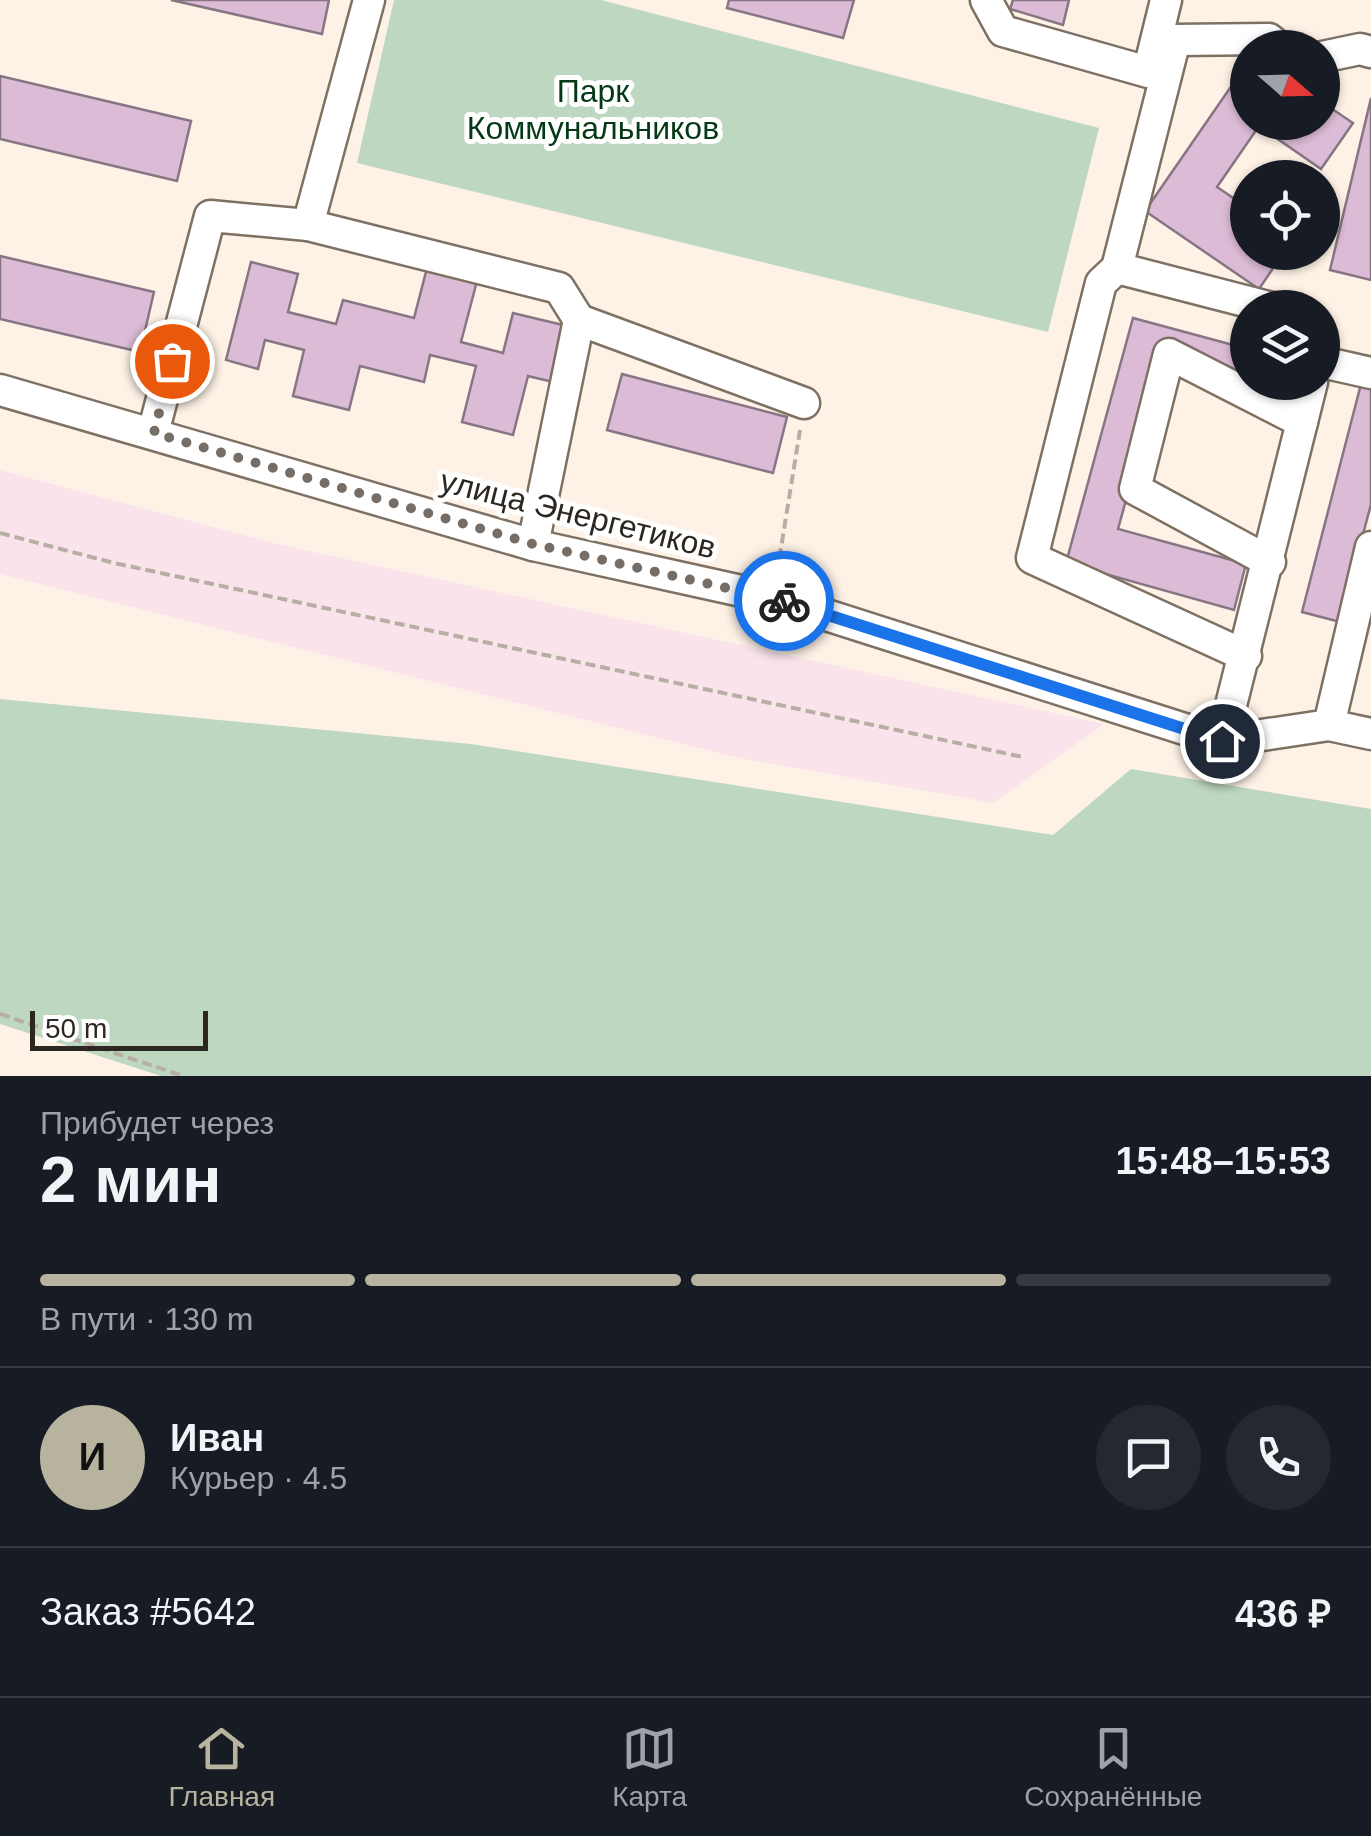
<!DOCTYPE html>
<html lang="ru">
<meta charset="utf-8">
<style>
:root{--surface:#171b24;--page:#242831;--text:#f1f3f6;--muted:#9ea1a6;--line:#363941;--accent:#b8b39e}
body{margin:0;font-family:Helvetica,sans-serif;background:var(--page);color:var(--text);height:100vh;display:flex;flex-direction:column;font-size:38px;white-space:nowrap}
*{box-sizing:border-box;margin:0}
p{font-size:32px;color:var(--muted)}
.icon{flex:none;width:55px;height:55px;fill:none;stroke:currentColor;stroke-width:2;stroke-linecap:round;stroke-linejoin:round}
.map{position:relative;height:1076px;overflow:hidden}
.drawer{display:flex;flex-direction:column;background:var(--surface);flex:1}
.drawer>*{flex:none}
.needle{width:65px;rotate:110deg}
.fabs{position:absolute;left:1230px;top:30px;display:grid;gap:20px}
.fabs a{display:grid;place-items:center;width:110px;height:110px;border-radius:50%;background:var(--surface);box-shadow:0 2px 8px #0004;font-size:50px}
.scale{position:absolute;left:30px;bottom:25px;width:178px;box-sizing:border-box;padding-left:10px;border:5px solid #2c2721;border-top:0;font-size:28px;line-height:35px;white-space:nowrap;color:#2c2721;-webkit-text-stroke:8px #fff;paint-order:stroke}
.pin{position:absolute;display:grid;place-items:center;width:85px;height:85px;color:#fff;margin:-42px;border:5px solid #fff;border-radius:50%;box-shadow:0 2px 10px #0007}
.courier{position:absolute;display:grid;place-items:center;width:100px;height:100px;margin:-50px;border:8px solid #1a73e8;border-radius:50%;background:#fff;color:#222;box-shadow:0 2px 12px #0007}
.head em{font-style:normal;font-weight:700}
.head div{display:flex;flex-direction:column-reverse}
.head{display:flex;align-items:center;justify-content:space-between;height:170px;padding:0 40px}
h1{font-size:65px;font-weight:700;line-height:75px}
.bar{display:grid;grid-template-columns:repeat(4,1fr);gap:15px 10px;align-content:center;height:120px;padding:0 40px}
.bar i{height:12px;border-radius:8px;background:var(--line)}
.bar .selected{background:var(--accent)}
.bar p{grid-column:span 4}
.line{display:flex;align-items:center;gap:25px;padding:0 40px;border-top:2px solid var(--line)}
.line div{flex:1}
.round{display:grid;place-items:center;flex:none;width:105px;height:105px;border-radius:52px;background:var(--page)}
.tabs{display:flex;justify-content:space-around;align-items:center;height:140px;border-top:2px solid var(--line);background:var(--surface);font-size:28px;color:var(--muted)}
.tabs a{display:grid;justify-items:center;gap:5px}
.tabs .selected{color:var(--accent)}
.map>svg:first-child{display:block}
.industrial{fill:#fbe3ec}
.green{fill:#bed7c1}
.building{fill:#dcbbd6;stroke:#867683;stroke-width:2.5}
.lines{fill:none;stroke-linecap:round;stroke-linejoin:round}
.minor-casing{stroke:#7e7163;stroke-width:35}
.path{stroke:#b7aea4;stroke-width:4;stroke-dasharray:10 5;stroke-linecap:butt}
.minor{stroke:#fff;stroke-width:30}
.done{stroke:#766e66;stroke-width:10;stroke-dasharray:0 18}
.route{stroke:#1a73e8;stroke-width:12}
.labels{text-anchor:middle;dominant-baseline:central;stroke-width:10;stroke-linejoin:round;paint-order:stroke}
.park-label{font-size:32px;fill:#043915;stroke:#fff}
.street-label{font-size:32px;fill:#2c2721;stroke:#fff}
</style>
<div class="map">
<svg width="1371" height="1076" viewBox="0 0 1371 1076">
<rect width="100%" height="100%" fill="#fef2e6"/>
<!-- industrial -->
<polygon class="industrial" points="0,470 277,544 1104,724 993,803 739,758 0,574"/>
<!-- green -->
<g class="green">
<polygon points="394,0 601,0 1099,128 1048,332 357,163"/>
<polygon points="0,699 471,744 1053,835 1131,769 1371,809 1371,1076 161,1076 0,1024"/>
</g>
<!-- building -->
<g class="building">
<polygon points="171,0 329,0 322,34"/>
<polygon points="729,0 854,0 843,38 727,8"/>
<polygon points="1013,0 1069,0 1063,25 1010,9"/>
<polygon points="1248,62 1248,122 1322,122 1322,102 1353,123 1321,169 1259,126 1217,187 1248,208 1248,252 1284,252 1259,289 1145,211"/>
<polygon points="0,76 191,121 177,181 0,139"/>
<polygon points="1371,98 1371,280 1330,270"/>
<polygon points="0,256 154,292 140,352 0,319"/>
<polygon points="251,262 298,274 288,312 336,324 343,300 414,318 427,268 477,281 461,342 503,353 513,313 567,326 553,382 528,376 513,435 462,422 476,366 430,355 424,382 360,366 349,410 293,396 304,350 265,340 258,369 226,360"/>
<polygon points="1133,318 1248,349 1248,382 1281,382 1276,402 1162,371 1118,529 1246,564 1234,610 1066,563"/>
<polygon points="622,374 787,417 773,473 607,430"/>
<polygon points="1361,384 1371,386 1371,504 1340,622 1302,612"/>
</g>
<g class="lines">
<!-- minor casing -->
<g class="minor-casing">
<g id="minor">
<polyline points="986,0 1003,31 1148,72"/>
<polyline points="1163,54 1175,40 1269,39 1280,48"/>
<polyline points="1322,57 1360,49 1371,52"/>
<polyline points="1150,65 1166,0"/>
<polyline points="308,225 559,288 579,320 533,545"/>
<polyline points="1117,268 1175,40"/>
<polyline points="579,320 804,403"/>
<polyline points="1322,362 1371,373"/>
<polyline points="0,390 533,545 773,598 1222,741 1329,725 1371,734"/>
<polyline points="153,433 210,216 308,225 369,0"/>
<polyline points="1270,562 1135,489 1169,354 1302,422"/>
<polyline points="1246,656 1032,558 1101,283 1117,268 1272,308"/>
<polyline points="1329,725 1371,547"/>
<polyline points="1222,741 1312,382"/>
</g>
</g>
<!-- path -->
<g class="path">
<polyline points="0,533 114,563 1023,757"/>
<polyline points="777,573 800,430"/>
<polyline points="0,1014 183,1076"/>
</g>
<!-- minor -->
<use href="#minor" class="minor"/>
</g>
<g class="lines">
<!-- done -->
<polyline class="done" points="172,361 154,433 533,544 784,601"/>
<!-- route -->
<polyline class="route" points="784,601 1222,741"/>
</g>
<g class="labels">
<!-- park labels -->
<g class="park-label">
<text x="593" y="91">Парк<tspan x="593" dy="37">Коммунальников</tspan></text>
</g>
<!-- street labels -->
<g class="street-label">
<text transform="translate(578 514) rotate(14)">улица Энергетиков</text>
</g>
</g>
</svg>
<div class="fabs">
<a><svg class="needle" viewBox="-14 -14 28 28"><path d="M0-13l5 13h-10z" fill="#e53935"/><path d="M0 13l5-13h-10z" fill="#9ea1a6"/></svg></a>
<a><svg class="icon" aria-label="locate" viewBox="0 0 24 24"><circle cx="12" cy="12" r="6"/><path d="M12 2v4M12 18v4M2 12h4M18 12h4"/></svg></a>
<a><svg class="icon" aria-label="layers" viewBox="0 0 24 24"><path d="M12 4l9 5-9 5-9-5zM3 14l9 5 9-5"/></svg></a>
</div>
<div class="scale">50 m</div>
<div class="pin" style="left:172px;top:361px;background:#ea580c"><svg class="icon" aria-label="bag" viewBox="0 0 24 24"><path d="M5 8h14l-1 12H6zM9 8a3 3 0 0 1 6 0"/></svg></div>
<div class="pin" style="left:1222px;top:741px;background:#1f2937"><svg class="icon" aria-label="home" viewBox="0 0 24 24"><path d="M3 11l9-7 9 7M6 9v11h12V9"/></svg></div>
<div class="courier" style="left:784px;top:601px"><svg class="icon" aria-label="bike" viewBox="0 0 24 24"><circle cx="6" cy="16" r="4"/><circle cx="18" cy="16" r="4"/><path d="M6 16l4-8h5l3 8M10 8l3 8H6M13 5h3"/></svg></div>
</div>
<section class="drawer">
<div class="head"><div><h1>2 мин</h1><p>Прибудет через</p></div><em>15:48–15:53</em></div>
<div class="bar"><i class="selected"></i><i class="selected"></i><i class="selected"></i><i></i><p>В пути · 130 m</p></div>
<div class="line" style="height:180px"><b class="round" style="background:var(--accent);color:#111">И</b><div><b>Иван</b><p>Курьер · 4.5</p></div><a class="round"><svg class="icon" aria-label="chat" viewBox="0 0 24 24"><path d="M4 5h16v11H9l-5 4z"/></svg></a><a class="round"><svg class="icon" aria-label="phone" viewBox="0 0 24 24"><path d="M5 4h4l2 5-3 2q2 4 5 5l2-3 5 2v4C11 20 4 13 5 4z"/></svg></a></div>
<div class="line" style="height:130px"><div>Заказ #5642</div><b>436 ₽</b></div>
</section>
<nav class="tabs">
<a class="selected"><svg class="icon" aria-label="home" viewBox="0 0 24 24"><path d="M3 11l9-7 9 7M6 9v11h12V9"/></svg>Главная</a>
<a><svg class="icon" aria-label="map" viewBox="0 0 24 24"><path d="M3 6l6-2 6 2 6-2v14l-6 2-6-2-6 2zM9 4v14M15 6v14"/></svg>Карта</a>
<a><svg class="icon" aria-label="saved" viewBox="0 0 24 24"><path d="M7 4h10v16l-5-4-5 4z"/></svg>Сохранённые</a>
</nav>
